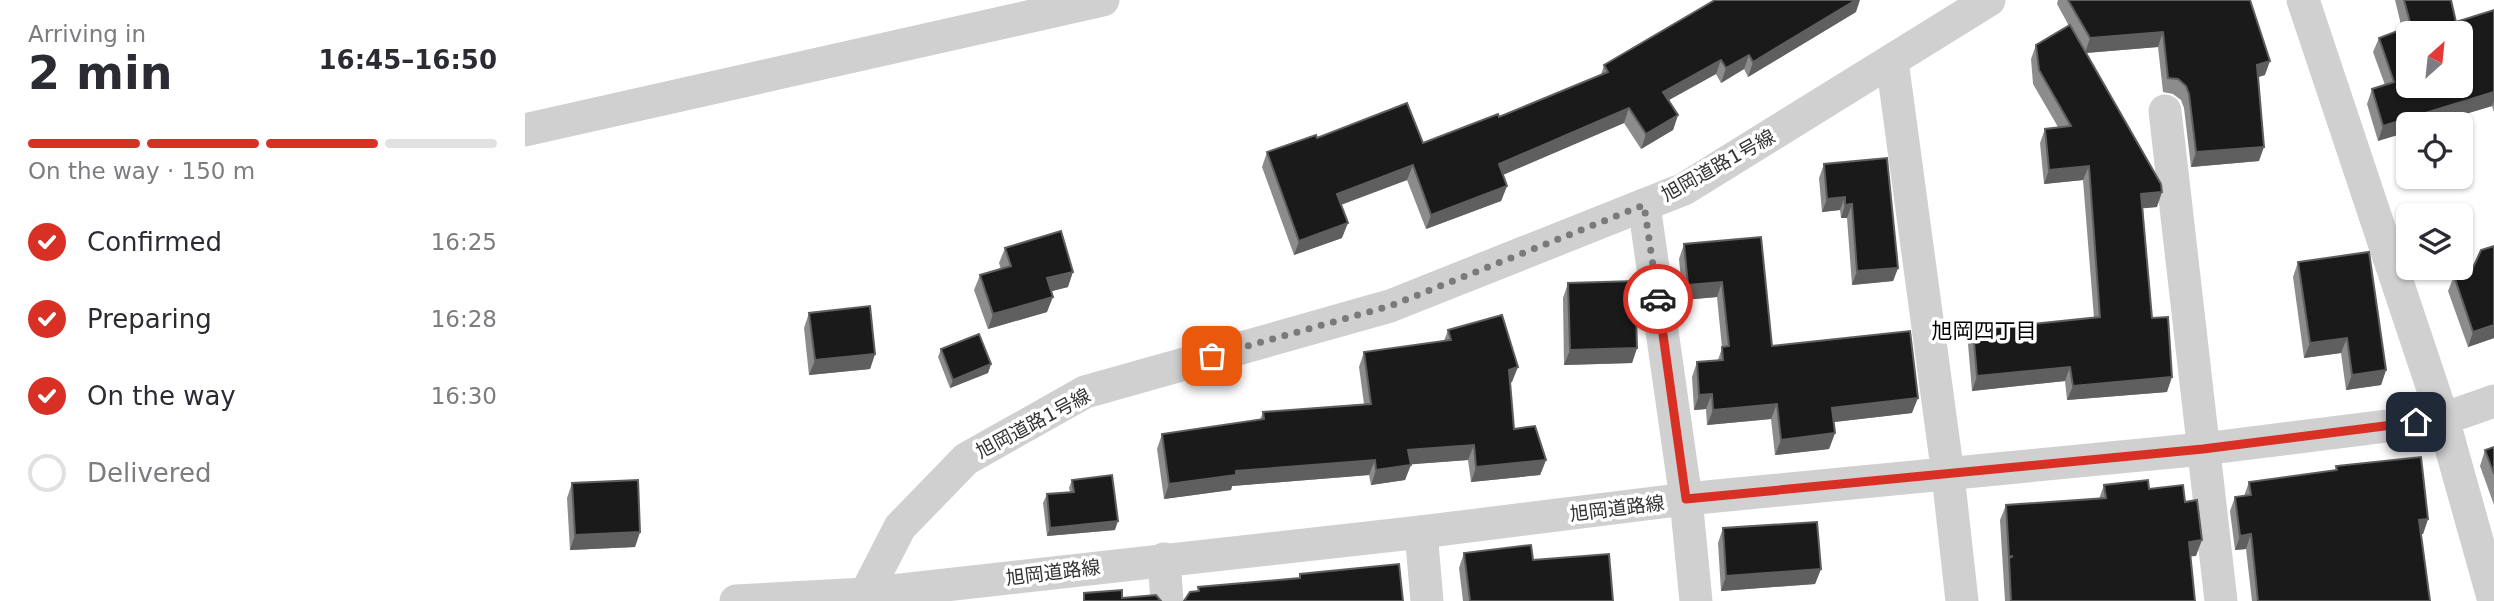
<!DOCTYPE html>
<meta charset="utf-8">
<style>
:root{--surface:#fff;--page:#f7f7f7;--text:#2b2b33;--muted:#7c7c81;--line:#e1e1e2;--accent:#d93025}
body{margin:0;font-family:"DejaVu Sans","Noto Sans JP",sans-serif;background:var(--page);color:var(--text);height:100vh;display:flex;flex-direction:column;font-size:26px;white-space:nowrap}
*{box-sizing:border-box;margin:0}
p{font-size:23px;color:var(--muted)}
.icon{flex:none;width:38px;height:38px;fill:none;stroke:currentColor;stroke-width:2;stroke-linecap:round;stroke-linejoin:round}
.map{position:relative;flex:1;overflow:hidden}
.panel{display:flex;flex-direction:column;background:var(--surface);width:525px}
.panel>*{flex:none}
.needle{width:46px;rotate:27deg}
.buttons{position:absolute;left:1871px;top:21px;display:grid;gap:14px}
.buttons a{display:grid;place-items:center;width:77px;height:77px;border-radius:10px;background:var(--surface);box-shadow:0 2px 5px #0004;font-size:35px}
.pin{position:absolute;display:grid;place-items:center;width:60px;height:60px;color:#fff;margin:-30px;border-radius:14px;box-shadow:0 4px 10px #0006}
.courier{position:absolute;display:grid;place-items:center;width:70px;height:70px;margin:-35px;border:5px solid #d93025;border-radius:50%;background:#fff;color:#222;box-shadow:0 2px 9px #0007}
.overview em{font-style:normal;font-weight:700}
.overview div{display:flex;flex-direction:column-reverse}
.overview{display:flex;align-items:center;justify-content:space-between;height:119px;padding:0 28px}
h1{font-size:46px;font-weight:700;line-height:52px}
.bar{display:grid;grid-template-columns:repeat(4,1fr);gap:10px 7px;align-content:center;height:84px;padding:0 28px}
.bar i{height:9px;border-radius:5px;background:var(--line)}
.bar .active{background:var(--accent)}
.bar p{grid-column:span 4}
ol{padding:0 28px;list-style:none}
li{display:flex;align-items:center;gap:21px;height:77px}
li p{margin-inline-start:auto}
li .icon{padding:7px;border-radius:50%;background:var(--accent);color:#fff;stroke-width:4}
li:last-child{color:var(--muted)}
li i{width:38px;height:38px;border:4px solid var(--line);border-radius:50%}
main{display:flex;flex:1;min-height:0}
.map>svg:first-child{display:block}
.lines{fill:none;stroke-linecap:round;stroke-linejoin:round}
.minor{stroke:#d0d0d0;stroke-width:33}
.wall{fill:#8c8c8c}
.shaded-wall{fill:#5f5f5f}
.building{fill:#1a1a1a;stroke:#5f5f5f;stroke-width:2;fill-rule:evenodd}
.done{stroke:#7a7a7a;stroke-width:7;stroke-dasharray:0 12.6}
.route{stroke:#d93025;stroke-width:9}
.labels{text-anchor:middle;dominant-baseline:central;stroke-width:7;stroke-linejoin:round;paint-order:stroke}
.street-label{font-size:19px;fill:#333;stroke:#fff}
.neighbourhood-label{font-size:21px;fill:#000;stroke:#fff}
</style>
<main>
<section class="panel">
<div class="overview"><div><h1>2 min</h1><p>Arriving in</p></div><em>16:45–16:50</em></div>
<div class="bar"><i class="active"></i><i class="active"></i><i class="active"></i><i></i><p>On the way · 150 m</p></div>
<ol>
<li><svg class="icon" aria-label="check" viewBox="0 0 24 24"><path d="M5 12l5 5 9-10"/></svg>Confirmed<p>16:25</p></li>
<li><svg class="icon" aria-label="check" viewBox="0 0 24 24"><path d="M5 12l5 5 9-10"/></svg>Preparing<p>16:28</p></li>
<li><svg class="icon" aria-label="check" viewBox="0 0 24 24"><path d="M5 12l5 5 9-10"/></svg>On the way<p>16:30</p></li>
<li><i></i>Delivered</li>
</ol>
</section>
<div class="map">
<svg width="1969" height="601" viewBox="0 0 1969 601">
<rect width="100%" height="100%" fill="#fff"/>
<g class="lines">
<!-- minor -->
<g class="minor">
<polyline points="1778,0 1918,419 1969,601"/>
<polyline points="1367,61 1423,475 1437,601"/>
<polyline points="1640,111 1696,601"/>
<polyline points="0,130 578,0"/>
<polyline points="1119,205 1161,499 1171,601"/>
<polyline points="896,532 902,601"/>
<polyline points="639,559 642,601"/>
<polyline points="211,601 340,594 896,532 1161,499 1678,449 1918,419 1969,401"/>
<polyline points="337,601 375,527 441,459 560,392 865,306 1159,189 1464,0"/>
</g>
</g>
<!-- wall -->
<g class="wall">
<polygon points="1533,0 1725,0 1740,75 1733,77 1734,161 1666,167 1659,108 1656,100 1648,94 1638,92 1633,47 1561,53 1632,207 1618,208 1627,318 1642,392 1542,400 1540,381 1447,391 1443,344 1448,330 1569,318 1558,180 1519,184 1515,143 1520,129 1533,127 1508,84 1506,59 1511,45 1544,26 1532,4"/>
<polygon points="1870,0 1926,0 1931,22 1969,10 1969,112 1967,106 1907,124 1883,124 1853,141 1842,104 1847,89 1860,85 1848,52 1854,38 1877,29"/>
<polygon points="1331,12 1223,77 1219,69 1196,83 1191,74 1144,100 1153,115 1148,130 1116,149 1099,123 978,175 982,186 976,201 901,229 882,180 816,205 817,238 769,255 737,167 742,152 792,138 898,143 974,117 1076,75 1079,65"/>
<polygon points="1299,164 1373,268 1368,281 1327,285 1322,218 1316,218 1315,210 1297,212 1294,178"/>
<polygon points="1236,237 1247,346 1387,413 1308,422 1310,433 1304,449 1250,455 1246,419 1182,425 1181,409 1169,410 1167,377 1172,362 1193,360 1197,348 1192,297 1158,300 1154,259 1159,244"/>
<polygon points="480,248 543,287 526,291 522,312 463,329 449,290 455,275 476,269 474,263"/>
<polygon points="1773,262 1861,370 1856,385 1821,390 1816,353 1779,358 1768,277"/>
<polygon points="1947,270 1969,338 1943,347 1923,291 1929,276"/>
<polygon points="1043,283 1112,348 1107,363 1039,365 1038,298"/>
<polygon points="284,313 350,354 345,369 284,375 279,328"/>
<polygon points="923,330 987,382 985,383 989,429 1021,460 1015,475 946,482 943,460 885,464 880,480 846,485 844,475 707,486 706,490 639,499 632,449 637,434 735,420 738,412 839,404 834,367 839,352 919,341"/>
<polygon points="416,349 466,364 463,373 425,388 413,357"/>
<polygon points="1969,447 1969,505 1955,466 1960,450"/>
<polygon points="1811,466 1903,519 1898,534 1896,534 1905,601 1727,601 1721,549 1710,550 1705,511 1710,497 1719,496 1724,482 1810,471"/>
<polygon points="547,480 590,530 522,536 518,503 522,494 545,492 544,488"/>
<polygon points="47,483 115,532 110,547 45,550 42,498"/>
<polygon points="1579,485 1624,489 1660,502 1671,556 1665,556 1670,601 1480,601 1475,520 1481,505 1574,499"/>
<polygon points="1198,528 1296,569 1290,584 1196,591 1193,543"/>
<polygon points="939,553 1008,560 1088,601 938,601 934,568"/>
</g>
<!-- shaded-wall -->
<g class="shaded-wall">
<polygon points="1331,0 1335,0 1331,12 1223,77 1228,62"/>
<polygon points="1638,32 1633,47 1560,53 1565,38"/>
<polygon points="1224,55 1219,69 1196,83 1201,68"/>
<polygon points="1196,60 1191,74 1133,106 1138,92"/>
<polygon points="1745,61 1740,75 1727,79 1732,65"/>
<polygon points="1969,92 1969,101 1967,106 1907,124 1883,124 1883,132 1853,141 1858,126"/>
<polygon points="1104,108 1099,123 968,179 974,164"/>
<polygon points="1153,115 1148,130 1116,149 1121,134"/>
<polygon points="1739,147 1734,161 1666,167 1671,152"/>
<polygon points="888,165 882,180 807,208 812,194"/>
<polygon points="1564,166 1558,180 1519,184 1524,170"/>
<polygon points="982,186 976,201 901,229 906,215"/>
<polygon points="1637,192 1632,207 1611,209 1616,194"/>
<polygon points="1320,197 1315,210 1297,212 1302,199"/>
<polygon points="1327,204 1322,218 1316,218 1320,205"/>
<polygon points="823,223 817,238 769,255 774,241"/>
<polygon points="1373,268 1368,281 1327,285 1332,271"/>
<polygon points="548,272 543,287 516,294 522,278"/>
<polygon points="1197,282 1192,297 1158,300 1163,285"/>
<polygon points="528,297 522,312 463,329 468,314"/>
<polygon points="1969,325 1969,338 1943,347 1948,332"/>
<polygon points="1822,338 1816,353 1779,358 1785,343"/>
<polygon points="1112,348 1107,363 1039,365 1045,350"/>
<polygon points="350,354 345,369 284,375 290,360"/>
<polygon points="466,364 463,373 425,388 428,380"/>
<polygon points="993,367 987,382 979,385 984,370"/>
<polygon points="1545,367 1540,381 1447,391 1452,376"/>
<polygon points="1861,370 1856,385 1821,390 1827,375"/>
<polygon points="1647,377 1642,392 1542,400 1548,386"/>
<polygon points="1187,394 1181,409 1169,410 1174,395"/>
<polygon points="1393,398 1387,413 1301,423 1307,408"/>
<polygon points="1252,404 1246,419 1182,425 1188,410"/>
<polygon points="1310,433 1304,449 1250,455 1256,440"/>
<polygon points="949,445 943,460 878,465 883,450"/>
<polygon points="850,460 844,475 707,486 706,490 639,499 644,484 711,471"/>
<polygon points="1021,460 1015,475 946,482 951,467"/>
<polygon points="886,465 880,480 846,485 851,470"/>
<polygon points="1903,519 1898,534 1889,535 1894,520"/>
<polygon points="593,521 590,530 522,536 525,528"/>
<polygon points="115,532 110,547 45,550 50,535"/>
<polygon points="1726,534 1721,549 1710,550 1715,536"/>
<polygon points="1677,540 1671,556 1658,557 1664,542"/>
<polygon points="1296,569 1290,584 1196,591 1201,576"/>
</g>
<!-- building -->
<g class="building">
<polygon points="1190,0 1331,0 1228,62 1224,55 1201,68 1196,60 1138,92 1153,115 1121,134 1104,108 974,164 982,186 906,215 888,165 812,194 823,223 774,241 742,152 791,135 792,138 882,103 898,143 973,114 974,117 1083,72 1079,65"/>
<polygon points="1543,0 1725,0 1745,61 1732,65 1739,147 1671,152 1664,94 1661,86 1653,79 1643,78 1638,32 1565,38"/>
<path d="M1879 0H1926L1931 22 1969 10V92L1858 126 1847 89 1869 82 1854 38 1886 26ZM1883 33H1936V86H1883Z"/>
<polygon points="1545,25 1636,184 1637,192 1616,194 1627,318 1643,317 1647,377 1548,386 1545,367 1452,376 1448,330 1575,317 1564,166 1524,170 1520,129 1546,126 1514,70 1511,45"/>
<polygon points="1362,158 1373,268 1332,271 1327,204 1320,205 1320,197 1302,199 1299,164"/>
<polygon points="536,231 548,272 522,278 528,297 468,314 455,275 486,266 480,248"/>
<polygon points="1236,237 1247,346 1385,331 1393,398 1307,408 1310,433 1256,440 1252,404 1188,410 1187,394 1174,395 1172,362 1198,360 1197,347 1204,346 1197,282 1163,285 1159,244"/>
<polygon points="1969,246 1969,325 1948,332 1929,276 1947,270 1956,250"/>
<polygon points="1844,252 1861,370 1827,375 1822,338 1785,343 1773,262"/>
<polygon points="1110,281 1112,348 1045,350 1043,283"/>
<polygon points="345,306 350,354 290,360 284,313"/>
<polygon points="977,315 993,367 984,370 989,429 1010,426 1021,460 951,467 949,445 883,450 886,465 851,470 850,460 711,471 711,475 644,484 637,434 739,419 738,412 846,404 839,352 926,340 923,330"/>
<polygon points="454,334 466,364 428,380 416,349"/>
<polygon points="1969,447 1969,474 1960,450"/>
<polygon points="1896,457 1903,519 1894,520 1905,601 1733,601 1726,534 1715,536 1710,497 1726,495 1724,482 1812,470 1811,466"/>
<polygon points="587,475 593,521 525,528 522,494 549,492 547,480"/>
<polygon points="113,480 115,532 50,535 47,483"/>
<polygon points="1623,480 1624,489 1658,485 1660,502 1672,500 1677,540 1664,542 1670,601 1486,601 1484,558 1488,556 1484,557 1481,505 1581,498 1579,485"/>
<polygon points="1292,522 1296,569 1201,576 1198,528"/>
<polygon points="1006,545 1008,560 1084,554 1088,601 945,601 939,553"/>
<polygon points="874,564 878,601 659,601 665,592 674,591 673,587 775,578 775,574"/>
<polygon points="597,590 597,598 631,595 636,601 559,601 559,593"/>
</g>
<g class="lines">
<!-- done -->
<polyline class="done" points="687,356 865,306 1119,205 1133,299"/>
<!-- route -->
<polyline class="route" points="1133,299 1161,499 1678,449 1891,422"/>
</g>
<g class="labels">
<!-- street labels -->
<g class="street-label">
<text transform="translate(1193 165) rotate(-29)">旭岡道路1号線</text>
<text transform="translate(508 423) rotate(-28)">旭岡道路1号線</text>
<text transform="translate(1092 508) rotate(-7)">旭岡道路線</text>
<text transform="translate(528 572) rotate(-7)">旭岡道路線</text>
</g>
<!-- neighbourhood labels -->
<g class="neighbourhood-label">
<text x="1459" y="331">旭岡四丁目</text>
</g>
</g>
</svg>
<div class="buttons">
<a><svg class="needle" viewBox="-14 -14 28 28"><path d="M0-13l5 13h-10z" fill="#e53935"/><path d="M0 13l5-13h-10z" fill="#7c7c81"/></svg></a>
<a><svg class="icon" aria-label="locate" viewBox="0 0 24 24"><circle cx="12" cy="12" r="6"/><path d="M12 2v4M12 18v4M2 12h4M18 12h4"/></svg></a>
<a><svg class="icon" aria-label="layers" viewBox="0 0 24 24"><path d="M12 4l9 5-9 5-9-5zM3 14l9 5 9-5"/></svg></a>
</div>
<div class="pin" style="left:687px;top:356px;background:#ea580c"><svg class="icon" aria-label="bag" viewBox="0 0 24 24"><path d="M5 8h14l-1 12H6zM9 8a3 3 0 0 1 6 0"/></svg></div>
<div class="pin" style="left:1891px;top:422px;background:#1f2937"><svg class="icon" aria-label="home" viewBox="0 0 24 24"><path d="M3 11l9-7 9 7M6 9v11h12V9"/></svg></div>
<div class="courier" style="left:1133px;top:299px"><svg class="icon" aria-label="car" viewBox="0 0 24 24"><path d="M5 17H2v-5l4-1 3-4h7l3 4 3 1v5h-3M9 17h6M6 11h13"/><circle cx="7" cy="17" r="2"/><circle cx="17" cy="17" r="2"/></svg></div>
</div>
</main>
